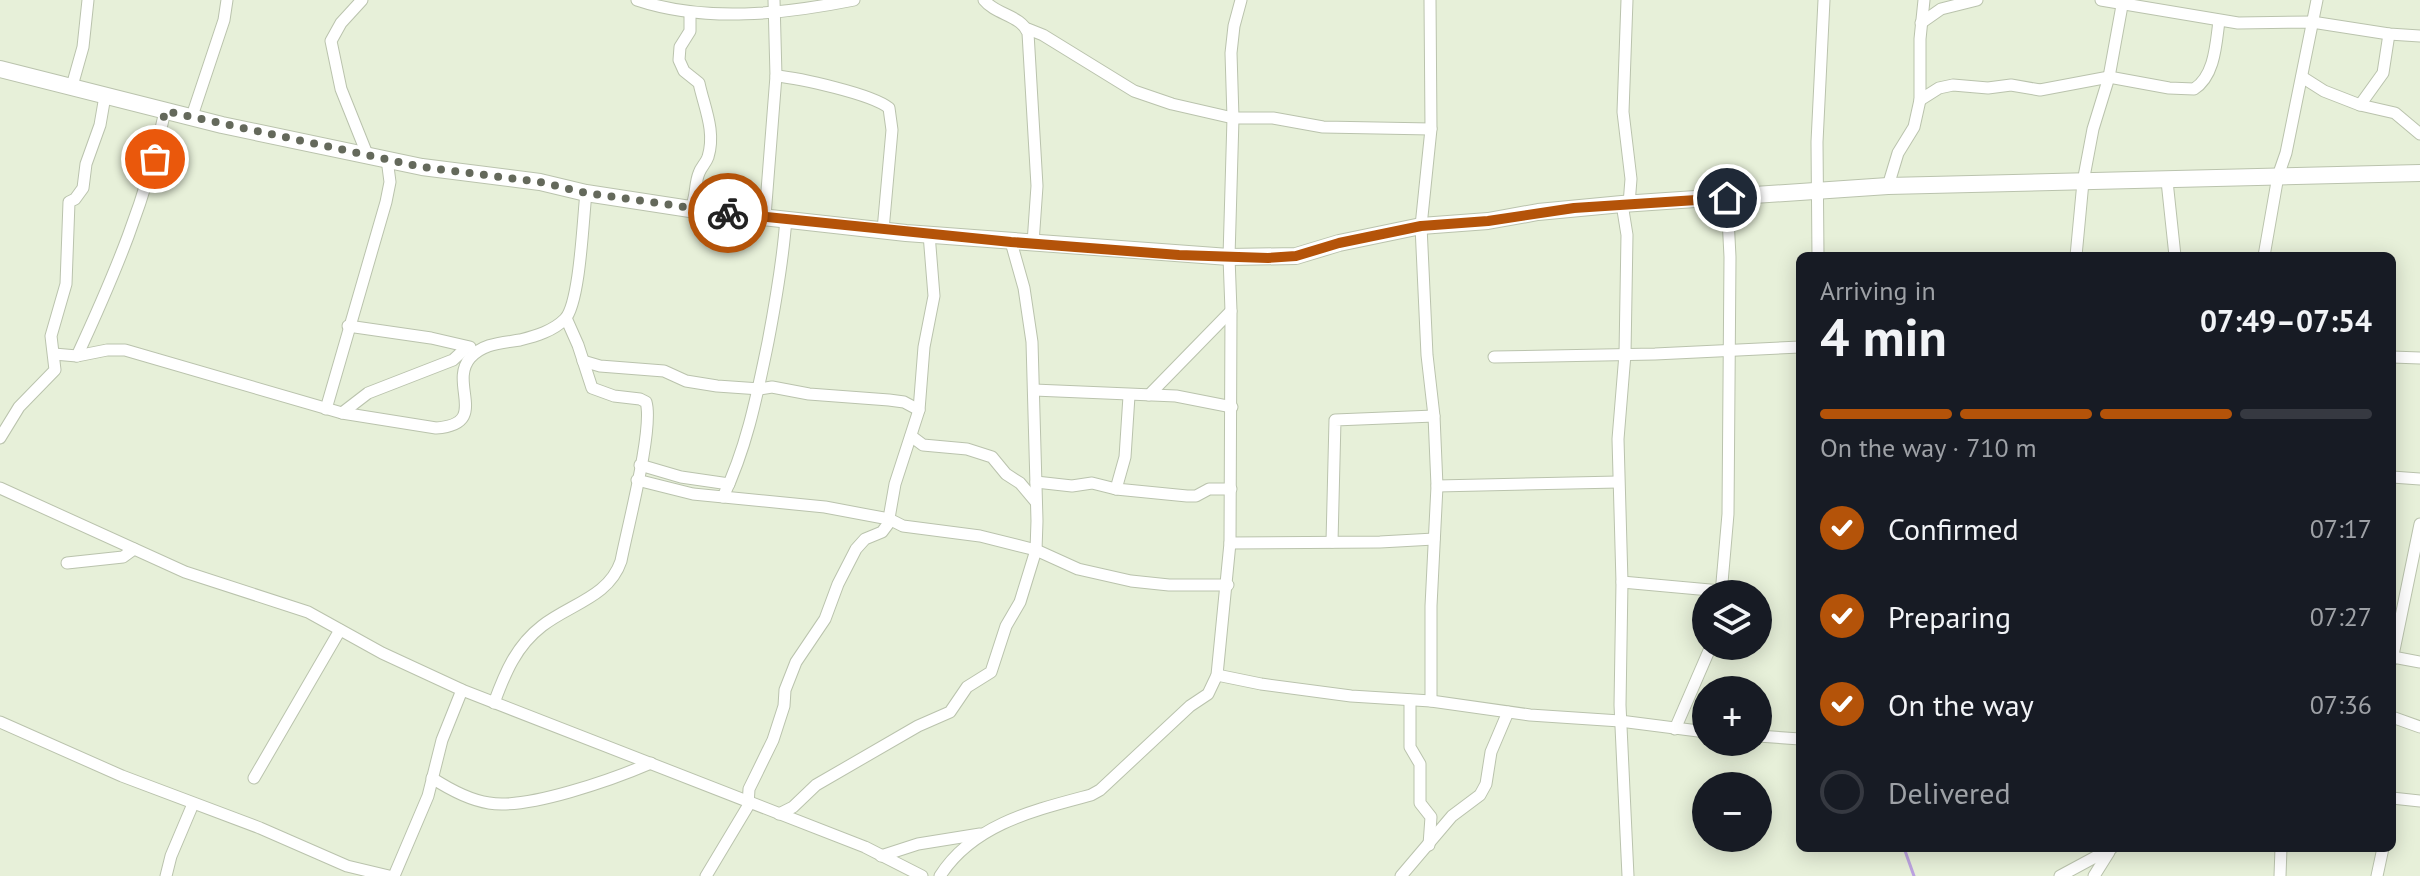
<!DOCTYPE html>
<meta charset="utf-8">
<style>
:root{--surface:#171b24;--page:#242831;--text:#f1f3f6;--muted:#9ea1a6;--line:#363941;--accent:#b45309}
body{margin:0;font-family:"PT Sans",sans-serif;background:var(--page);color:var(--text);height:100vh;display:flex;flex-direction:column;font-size:30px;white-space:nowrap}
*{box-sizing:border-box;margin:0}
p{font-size:26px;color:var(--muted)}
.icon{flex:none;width:44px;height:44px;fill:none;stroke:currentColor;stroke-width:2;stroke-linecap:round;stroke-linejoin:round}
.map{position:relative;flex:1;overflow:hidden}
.panel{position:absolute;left:1796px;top:252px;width:600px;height:600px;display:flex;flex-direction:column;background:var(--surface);border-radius:12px;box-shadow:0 4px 20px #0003}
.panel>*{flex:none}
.tools{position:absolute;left:1692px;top:580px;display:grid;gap:16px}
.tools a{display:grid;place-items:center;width:80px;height:80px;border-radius:50%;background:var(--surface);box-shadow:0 4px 20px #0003;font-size:40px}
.pin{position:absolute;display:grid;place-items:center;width:68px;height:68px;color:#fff;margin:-34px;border:4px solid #fff;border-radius:50%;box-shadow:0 2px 8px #0007}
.courier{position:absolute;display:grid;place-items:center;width:80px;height:80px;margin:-40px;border:6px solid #b45309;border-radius:50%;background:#fff;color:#222;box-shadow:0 2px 10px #0007}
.summary em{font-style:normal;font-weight:600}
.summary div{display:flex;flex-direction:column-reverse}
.summary{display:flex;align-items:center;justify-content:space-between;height:136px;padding:0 24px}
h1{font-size:52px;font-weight:600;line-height:60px}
.bar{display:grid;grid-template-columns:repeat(4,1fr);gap:12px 8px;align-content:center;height:96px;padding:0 24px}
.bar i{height:10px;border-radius:6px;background:var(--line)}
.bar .on{background:var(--accent)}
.bar p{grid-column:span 4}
ol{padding:0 24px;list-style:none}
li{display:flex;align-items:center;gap:24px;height:88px}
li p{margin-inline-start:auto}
li .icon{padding:8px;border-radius:50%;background:var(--accent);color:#fff;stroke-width:4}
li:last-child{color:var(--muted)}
li i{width:44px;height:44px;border:4px solid var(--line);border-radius:50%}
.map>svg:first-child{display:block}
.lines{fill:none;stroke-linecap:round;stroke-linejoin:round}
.stream{stroke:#bca3e0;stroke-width:3}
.street-casing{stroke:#bac3ad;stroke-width:13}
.secondary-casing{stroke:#bac3ad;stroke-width:18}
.street{stroke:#fff;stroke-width:11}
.secondary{stroke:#fff;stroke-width:16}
.done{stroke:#64695b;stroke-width:8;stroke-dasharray:0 14.4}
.route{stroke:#b45309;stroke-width:10}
</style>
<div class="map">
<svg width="2420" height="876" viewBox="0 0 2420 876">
<rect width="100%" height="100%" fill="#e7f0d9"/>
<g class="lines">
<!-- stream -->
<polyline class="stream" points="1904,848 1914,876"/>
<!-- street casing -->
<g class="street-casing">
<g id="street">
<polyline points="362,0 341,23 331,41 341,89 367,154"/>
<path d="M637 0C706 23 784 14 854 0"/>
<path d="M984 0C996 15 1021 15 1028 33L1037 186 1033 243"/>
<polyline points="1430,0 1431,129 1421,226 1427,355 1434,416 1437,486 1431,606 1431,701"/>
<polyline points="1627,0 1623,112 1631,179 1629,204"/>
<polyline points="2101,0 2238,23 2312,22 2389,34 2420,36"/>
<polyline points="1921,23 1941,9 1977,0"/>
<polyline points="1028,29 1043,35 1134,91 1172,104 1233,118 1273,118 1323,127 1431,129"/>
<path d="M776 76C799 78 872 94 889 108L892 130 883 230"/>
<polyline points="2302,77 2324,91 2360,105 2395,113 2420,134"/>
<polyline points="72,86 83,47 88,0"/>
<path d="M1920 100 1939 88 1953 85 1988 88 2011 85 2040 90 2109 77 2169 88 2194 89C2215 76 2216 43 2219 21"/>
<polyline points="2360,105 2383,73 2389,34"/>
<polyline points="192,116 224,20 227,0"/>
<polyline points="2167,181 2175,256"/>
<polyline points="1888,186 1898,153 1914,127 1920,100 1920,39 1924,0"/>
<polyline points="1622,204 1627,235 1625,354 1618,439 1622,582 1620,705 1628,876"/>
<path d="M690 209C697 198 694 185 699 173 701 167 706 163 708 157 716 131 704 107 699 83L684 71 679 60 680 47 690 31V12"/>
<polyline points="765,216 776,76 774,0"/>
<polyline points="1818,256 1817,142 1824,0"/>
<polyline points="2076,256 2083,182 2093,129 2109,77 2123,0"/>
<polyline points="2264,256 2278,176 2286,153 2317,0"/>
<polyline points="348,326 431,338 470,347"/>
<path d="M54 354 77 356 107 350H125L342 413 436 428C491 424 448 384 470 358 483 343 502 343 520 340 536 336 553 331 565 319 580 303 583 218 586 193"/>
<path d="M77 356C114 276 147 198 165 111"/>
<polyline points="1494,357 1655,354 1800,347"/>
<polyline points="2392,357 2420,358"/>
<polyline points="583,361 600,366 664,371 686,381 717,386 760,389 772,387 809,394 889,400 904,402 919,410"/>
<polyline points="1034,390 1176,396 1232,407"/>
<polyline points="1149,395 1231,311"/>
<polyline points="326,409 386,202 390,182 387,159"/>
<polyline points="342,413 368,393 453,360 467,347"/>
<polyline points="911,436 923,445 967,449 992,457 1006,474 1020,483 1036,502"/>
<polyline points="0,438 19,407 55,370 51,336 66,284 69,202 75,199 83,188 86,164 100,125 105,96"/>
<polyline points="640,465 681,477 729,484"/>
<polyline points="2392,477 2420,479"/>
<polyline points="637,480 693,494 825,507 889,519 903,526 980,536 1036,550 1078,569 1131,581 1169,585 1228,585"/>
<polyline points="1036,482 1072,486 1092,483 1116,489 1187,496 1196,496 1209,489 1231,489"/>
<polyline points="1437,486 1618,482"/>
<polyline points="0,488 185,572 308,612 382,653 462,690 865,847 922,876"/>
<polyline points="1116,489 1125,457 1129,396"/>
<path d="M723 497C747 447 757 395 768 342 776 300 783 261 786 218"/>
<polyline points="1332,542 1335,420 1434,416"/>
<polyline points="1230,543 1380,542 1434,539"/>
<polyline points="67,563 123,557 134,549"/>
<polyline points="1622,582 1721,591"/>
<polyline points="1721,594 1728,514 1730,257 1727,198"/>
<polyline points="2393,657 2420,662"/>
<polyline points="2392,660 2420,524"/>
<polyline points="1217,675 1261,684 1351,696 1431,701 1530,715 1620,721 1706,732"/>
<polyline points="1410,700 1410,747 1420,764 1420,803 1431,817 1429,845"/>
<path d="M494 703C505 673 516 646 542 626 570 604 609 597 621 561 627 529 654 428 646 402L640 399 614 396 592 388 578 345 566 318"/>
<polyline points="2392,717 2420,727"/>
<polyline points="0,722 122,776 260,828 347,866 389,876"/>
<polyline points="1675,729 1711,646"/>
<polyline points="1758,736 1800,739"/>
<polyline points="254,778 340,630"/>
<path d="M432 778C449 789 469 800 489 803 527 810 614 779 651 763"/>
<polyline points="2392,798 2420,801"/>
<polyline points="779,814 793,807 816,785 918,726 950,712 967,687 991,672 1006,626 1020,602 1036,550 1037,521 1032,342 1024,288 1011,242"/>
<polyline points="881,856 918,844 980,834"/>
<polyline points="166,876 171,856 193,804"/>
<polyline points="394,876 428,796 442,740 462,690"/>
<polyline points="706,876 748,806 749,789 773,740 784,706 785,690 796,662 825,619 838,584 856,549 865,539 882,532 888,524 895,484 919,410 924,347 934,296 929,234"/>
<path d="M940 876C973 824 1035 810 1091 795L1100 790 1190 706 1208 694 1217 675 1230 543 1231 311 1229 257 1233 118 1231 53 1234 26 1241 0"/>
<polyline points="1401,876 1452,816 1480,795 1486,784 1491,752 1508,712"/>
<polyline points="2060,876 2112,848"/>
<polyline points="2094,876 2109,852"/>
<polyline points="2280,876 2281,848"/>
<polyline points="2377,876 2383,848"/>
</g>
</g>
<!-- secondary casing -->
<g class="secondary-casing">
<polyline id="secondary" points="0,69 222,125 422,167 540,182 586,193 690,209 906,233 1229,257 1296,256 1339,243 1421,226 1488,221 1538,212 1622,204 1888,186 2420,173"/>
</g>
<!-- street -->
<use href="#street" class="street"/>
<!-- secondary -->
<use href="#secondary" class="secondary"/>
</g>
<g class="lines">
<!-- done -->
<polyline class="done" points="155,159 165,111 422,167 540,182 586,193 728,213"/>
<!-- route -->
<polyline class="route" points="728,213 1011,242 1179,255 1268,258 1296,256 1339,243 1421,226 1488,221 1574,208 1727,198"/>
</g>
</svg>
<div class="tools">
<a><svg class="icon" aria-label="layers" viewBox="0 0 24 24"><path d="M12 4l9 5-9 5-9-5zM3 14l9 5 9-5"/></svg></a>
<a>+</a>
<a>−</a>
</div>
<div class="pin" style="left:155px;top:159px;background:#ea580c"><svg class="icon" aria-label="bag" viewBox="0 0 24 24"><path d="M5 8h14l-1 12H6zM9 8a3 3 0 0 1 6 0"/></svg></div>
<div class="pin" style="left:1727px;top:198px;background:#1f2937"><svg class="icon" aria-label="home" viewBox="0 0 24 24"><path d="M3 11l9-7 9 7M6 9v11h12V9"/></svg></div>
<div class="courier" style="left:728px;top:213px"><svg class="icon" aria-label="bike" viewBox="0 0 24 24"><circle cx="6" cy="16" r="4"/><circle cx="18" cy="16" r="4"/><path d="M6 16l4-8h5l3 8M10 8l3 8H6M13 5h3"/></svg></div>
<section class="panel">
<div class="summary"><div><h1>4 min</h1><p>Arriving in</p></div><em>07:49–07:54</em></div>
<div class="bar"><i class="on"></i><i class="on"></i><i class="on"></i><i></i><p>On the way · 710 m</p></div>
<ol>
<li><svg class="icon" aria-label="check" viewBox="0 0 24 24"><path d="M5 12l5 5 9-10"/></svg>Confirmed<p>07:17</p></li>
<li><svg class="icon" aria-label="check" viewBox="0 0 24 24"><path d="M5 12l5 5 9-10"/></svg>Preparing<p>07:27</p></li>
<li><svg class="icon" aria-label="check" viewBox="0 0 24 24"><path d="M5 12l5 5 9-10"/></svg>On the way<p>07:36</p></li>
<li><i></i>Delivered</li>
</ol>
</section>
</div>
